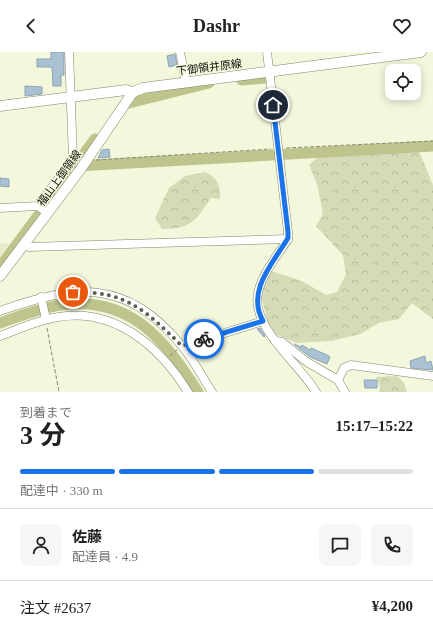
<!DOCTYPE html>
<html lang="ja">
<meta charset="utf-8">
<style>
:root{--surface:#fff;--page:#f6f6f6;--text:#202124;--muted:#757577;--line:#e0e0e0;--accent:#1a73e8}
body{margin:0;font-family:"Times New Roman","Noto Sans JP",serif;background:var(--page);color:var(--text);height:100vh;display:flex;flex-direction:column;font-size:15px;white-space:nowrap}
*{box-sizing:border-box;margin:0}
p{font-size:13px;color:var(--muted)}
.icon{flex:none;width:22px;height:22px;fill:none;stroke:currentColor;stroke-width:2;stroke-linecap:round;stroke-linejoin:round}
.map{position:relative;height:340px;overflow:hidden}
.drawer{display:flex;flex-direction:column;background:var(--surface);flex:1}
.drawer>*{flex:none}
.buttons{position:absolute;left:385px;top:12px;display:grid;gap:8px}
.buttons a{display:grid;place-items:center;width:36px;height:36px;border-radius:8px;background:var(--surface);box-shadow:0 2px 10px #0003;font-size:20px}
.pin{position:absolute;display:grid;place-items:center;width:34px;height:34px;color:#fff;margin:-17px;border:2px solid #fff;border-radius:50%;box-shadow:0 1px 4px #0007}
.courier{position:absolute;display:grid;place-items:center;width:40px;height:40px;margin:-20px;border:3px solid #1a73e8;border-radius:50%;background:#fff;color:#222;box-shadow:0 1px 5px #0007}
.headline em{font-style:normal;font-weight:700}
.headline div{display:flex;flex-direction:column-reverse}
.headline{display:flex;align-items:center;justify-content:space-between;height:68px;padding:0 20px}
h1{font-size:26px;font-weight:700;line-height:30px}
.bar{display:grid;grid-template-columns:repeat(4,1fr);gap:6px 4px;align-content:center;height:48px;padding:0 20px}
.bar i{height:5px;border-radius:3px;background:var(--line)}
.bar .selected{background:var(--accent)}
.bar p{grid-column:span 4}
.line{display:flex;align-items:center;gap:10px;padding:0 20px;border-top:1px solid var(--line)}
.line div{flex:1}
.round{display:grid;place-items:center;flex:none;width:42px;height:42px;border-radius:8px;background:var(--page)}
header{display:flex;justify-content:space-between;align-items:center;height:52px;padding:0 20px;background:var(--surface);font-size:18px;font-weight:700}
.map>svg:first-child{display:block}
.built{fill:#e7ebc9}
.forest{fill:url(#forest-crowns)}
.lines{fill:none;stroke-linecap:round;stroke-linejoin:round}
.river{stroke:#bec48c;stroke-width:11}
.building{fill:#a9c1d2;stroke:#8da5b4}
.minor-casing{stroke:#81846d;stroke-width:9}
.major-casing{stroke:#81846d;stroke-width:11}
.path{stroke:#888b78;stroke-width:1;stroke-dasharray:4 2;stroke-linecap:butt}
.minor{stroke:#fff;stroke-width:8}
.major{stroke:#fff;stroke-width:10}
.done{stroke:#5f6252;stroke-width:4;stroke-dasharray:0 7.2}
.route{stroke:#1a73e8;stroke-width:5}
.labels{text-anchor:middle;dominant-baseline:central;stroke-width:3;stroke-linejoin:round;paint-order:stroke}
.street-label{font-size:11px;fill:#101108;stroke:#f3f7dc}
</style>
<header><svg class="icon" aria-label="back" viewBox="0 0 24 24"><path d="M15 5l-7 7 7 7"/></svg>Dashr<svg class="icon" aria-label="heart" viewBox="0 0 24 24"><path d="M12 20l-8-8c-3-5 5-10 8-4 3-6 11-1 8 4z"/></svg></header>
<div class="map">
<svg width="433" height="340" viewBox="0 0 433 340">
<defs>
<pattern id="forest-crowns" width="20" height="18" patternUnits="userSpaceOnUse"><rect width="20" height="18" fill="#d6dbb7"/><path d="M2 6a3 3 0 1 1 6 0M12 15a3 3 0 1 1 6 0" fill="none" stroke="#b7bb9c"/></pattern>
</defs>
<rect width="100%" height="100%" fill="#f3f7dc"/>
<!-- built -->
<polygon class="built" points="0,191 9,192 0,205"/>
<!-- forest -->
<g class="forest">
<polygon points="419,99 433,133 433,267 412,251 399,267 379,271 360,282 331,289 296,291 275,282 267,268 262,247 265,230 271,219 302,229 326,243 337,240 346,222 343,203 316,174 323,162 317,132 309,113 319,104"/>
<path d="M205 120C217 125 221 134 220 147L211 146C196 168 192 177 162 177L155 166 169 136 185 124Z"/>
<polygon points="397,324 404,331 407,340 379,340 380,335 376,325"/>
</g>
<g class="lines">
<!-- river -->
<g class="river">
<polyline points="242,28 266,26"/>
<polyline points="129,51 209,31"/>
<polyline points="76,114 433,94"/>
<polyline points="0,215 95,87"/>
<path d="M0 271C20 264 40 256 61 253 130 243 165 288 198 340"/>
</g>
</g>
<!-- building -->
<g class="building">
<polygon points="51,0 64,0 64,23 61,23 61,34 53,34 52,15 37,15 37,7 51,7"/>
<polygon points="175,2 177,13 169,15 167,4"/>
<polygon points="25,34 42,35 42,42 25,44"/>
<polygon points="109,97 110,105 98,106 102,98"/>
<polygon points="0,126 9,127 9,135 0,134"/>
<polygon points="260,276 265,284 264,285 257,277"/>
<polygon points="294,292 301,295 302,293 310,298 311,296 327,303 330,305 327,312 310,305"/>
<polygon points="425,304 426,311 431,309 433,318 411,316 410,309"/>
<polygon points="364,328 377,328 377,336 365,336"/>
</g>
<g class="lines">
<!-- minor casing -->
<g class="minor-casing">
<g id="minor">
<polyline points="180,0 186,30"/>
<path d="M267 0 288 180V187C278 203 264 219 259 237 247 273 300 312 316 340"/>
<polyline points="38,154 73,107 69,0"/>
<polyline points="0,156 38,154 42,157"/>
<polyline points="23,193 29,195 288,187"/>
<polyline points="41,245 46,267"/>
<path d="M0 259C76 232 126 226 182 294 194 308 202 325 212 340"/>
<path d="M0 284C19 277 38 268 58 265 115 255 160 295 188 340"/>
<polyline points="275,289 282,290 307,310 338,328 345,340"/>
<polyline points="183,294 263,269"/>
<polyline points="338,328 344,316 351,313 433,324"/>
</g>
</g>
<!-- major casing -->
<g class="major-casing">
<g id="major">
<polyline points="0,54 126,38 133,40 143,36 421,0"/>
<polyline points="0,224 80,118 133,40"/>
</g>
</g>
<!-- path -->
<g class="path">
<polyline points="286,96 433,89"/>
<polyline points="96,108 271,97"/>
<polyline points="47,276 59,340"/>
<polyline points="170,304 177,298"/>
</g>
<!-- minor -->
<use href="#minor" class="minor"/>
<!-- major -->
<use href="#major" class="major"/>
</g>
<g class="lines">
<!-- done -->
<path class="done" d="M73 240C127 239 146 259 182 294L204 287"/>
<!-- route -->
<path class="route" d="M204 287 263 269C246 239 273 211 288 186V180L273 53"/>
</g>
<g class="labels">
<!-- street labels -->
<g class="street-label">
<text transform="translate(209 15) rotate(-7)">下御領井原線</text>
<text transform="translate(59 126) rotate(-54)">福山上御領線</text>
</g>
</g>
</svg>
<div class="buttons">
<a><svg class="icon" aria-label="locate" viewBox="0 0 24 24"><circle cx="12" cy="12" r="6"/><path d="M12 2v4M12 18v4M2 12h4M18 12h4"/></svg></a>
</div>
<div class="pin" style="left:73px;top:240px;background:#ea580c"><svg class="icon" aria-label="bag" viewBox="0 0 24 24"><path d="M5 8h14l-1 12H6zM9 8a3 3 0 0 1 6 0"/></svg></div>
<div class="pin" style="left:273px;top:53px;background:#1f2937"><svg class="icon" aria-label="home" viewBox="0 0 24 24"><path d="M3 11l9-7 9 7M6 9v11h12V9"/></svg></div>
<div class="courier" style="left:204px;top:287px"><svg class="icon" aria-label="bike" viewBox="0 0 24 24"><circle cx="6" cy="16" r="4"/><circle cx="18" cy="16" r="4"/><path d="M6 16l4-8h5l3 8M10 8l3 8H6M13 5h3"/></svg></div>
</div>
<section class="drawer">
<div class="headline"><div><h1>3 分</h1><p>到着まで</p></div><em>15:17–15:22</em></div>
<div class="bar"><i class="selected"></i><i class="selected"></i><i class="selected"></i><i></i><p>配達中 · 330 m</p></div>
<div class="line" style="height:72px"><a class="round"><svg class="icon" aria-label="person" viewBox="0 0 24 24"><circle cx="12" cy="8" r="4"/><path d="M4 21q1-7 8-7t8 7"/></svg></a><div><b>佐藤</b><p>配達員 · 4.9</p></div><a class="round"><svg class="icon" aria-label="chat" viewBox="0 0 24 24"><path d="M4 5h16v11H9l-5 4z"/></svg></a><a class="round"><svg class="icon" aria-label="phone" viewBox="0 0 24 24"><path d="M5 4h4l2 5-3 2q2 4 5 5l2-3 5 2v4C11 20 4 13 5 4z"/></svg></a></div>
<div class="line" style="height:52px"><div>注文 #2637</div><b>¥4,200</b></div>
</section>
